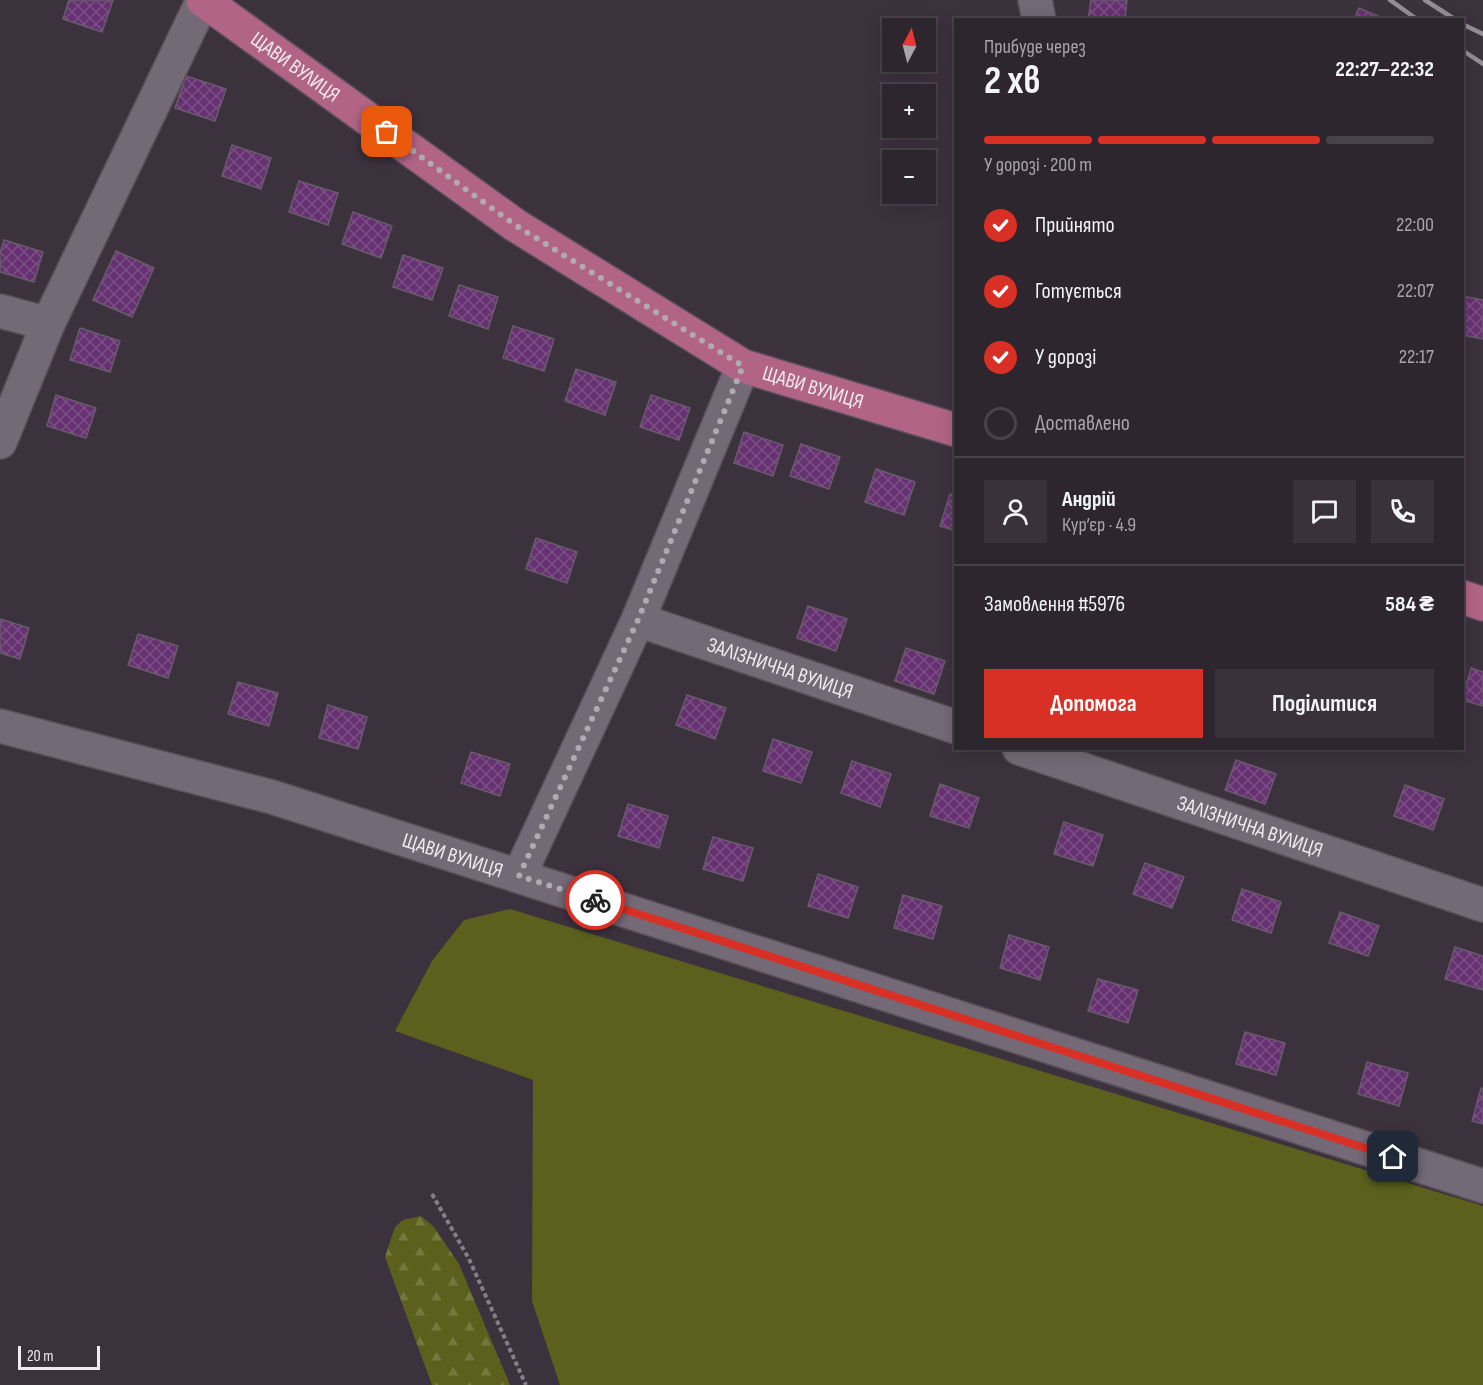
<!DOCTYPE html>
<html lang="uk">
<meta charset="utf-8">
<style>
:root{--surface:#2d262e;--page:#39323a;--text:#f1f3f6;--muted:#a7a5aa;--line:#48434a;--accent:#d93025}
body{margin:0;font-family:"Sofia Sans Condensed",sans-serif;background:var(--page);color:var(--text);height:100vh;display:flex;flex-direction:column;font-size:22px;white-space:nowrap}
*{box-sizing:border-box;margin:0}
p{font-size:20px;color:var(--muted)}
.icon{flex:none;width:33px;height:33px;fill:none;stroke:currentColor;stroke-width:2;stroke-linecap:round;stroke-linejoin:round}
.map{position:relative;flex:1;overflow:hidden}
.sheet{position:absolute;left:954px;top:18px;width:510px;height:732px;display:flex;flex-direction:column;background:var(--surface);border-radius:0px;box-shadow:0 3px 15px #0003,0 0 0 2px var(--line)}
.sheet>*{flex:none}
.needle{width:39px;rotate:7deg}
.tools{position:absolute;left:882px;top:18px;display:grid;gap:12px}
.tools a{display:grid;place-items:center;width:54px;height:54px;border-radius:0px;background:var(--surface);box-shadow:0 3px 15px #0003,0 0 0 2px var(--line);font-size:30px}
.scale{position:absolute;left:18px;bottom:15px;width:82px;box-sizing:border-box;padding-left:6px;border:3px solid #f0eaf2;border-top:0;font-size:16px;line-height:21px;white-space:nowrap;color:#f0eaf2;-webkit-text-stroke:4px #3c323e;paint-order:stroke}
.pin{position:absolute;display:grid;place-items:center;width:51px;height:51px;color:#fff;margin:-26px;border-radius:12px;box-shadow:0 3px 9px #0006}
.courier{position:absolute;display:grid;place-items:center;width:60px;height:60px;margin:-30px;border:4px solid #d93025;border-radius:50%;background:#fff;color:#222;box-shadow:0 2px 8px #0007}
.overview em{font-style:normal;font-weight:700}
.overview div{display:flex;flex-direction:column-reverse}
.overview{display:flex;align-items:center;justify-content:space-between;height:102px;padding:0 30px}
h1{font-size:39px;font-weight:700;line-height:45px}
.bar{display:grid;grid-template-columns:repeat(4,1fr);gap:9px 6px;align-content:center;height:72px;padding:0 30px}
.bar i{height:8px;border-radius:4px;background:var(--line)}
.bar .on{background:var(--accent)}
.bar p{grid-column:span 4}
.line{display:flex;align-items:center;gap:15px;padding:0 30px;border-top:2px solid var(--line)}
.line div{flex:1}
.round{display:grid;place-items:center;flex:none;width:63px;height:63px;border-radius:0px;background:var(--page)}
ol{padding:0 30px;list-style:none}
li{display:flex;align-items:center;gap:18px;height:66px}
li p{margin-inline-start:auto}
li .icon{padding:6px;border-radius:50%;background:var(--accent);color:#fff;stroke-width:4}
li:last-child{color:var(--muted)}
li i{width:33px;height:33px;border:3px solid var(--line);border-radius:50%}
.primary-button{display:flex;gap:12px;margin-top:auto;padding:12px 30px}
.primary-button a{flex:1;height:69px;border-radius:0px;background:var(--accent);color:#fff;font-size:24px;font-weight:700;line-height:69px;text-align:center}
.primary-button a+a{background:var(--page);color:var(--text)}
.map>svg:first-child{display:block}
.forest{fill:url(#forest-firs)}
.garden{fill:#5b611d}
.building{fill:url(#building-cross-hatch);stroke:#675c69;stroke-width:1.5}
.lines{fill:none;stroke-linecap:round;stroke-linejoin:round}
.minor-casing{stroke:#584f5a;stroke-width:36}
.major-casing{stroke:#584f5a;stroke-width:36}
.path{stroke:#857d87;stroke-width:4;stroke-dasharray:4.5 3;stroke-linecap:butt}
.minor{stroke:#746977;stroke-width:33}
.major{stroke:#b26484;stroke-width:33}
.rail{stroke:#958d97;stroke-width:4.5}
.done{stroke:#b1aab3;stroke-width:6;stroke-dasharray:0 10.8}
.route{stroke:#d93025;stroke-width:8}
.labels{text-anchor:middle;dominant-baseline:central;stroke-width:6;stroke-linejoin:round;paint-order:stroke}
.street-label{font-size:21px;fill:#f0eaf2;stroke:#3c323e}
</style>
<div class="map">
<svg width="1483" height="1385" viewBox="0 0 1483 1385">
<defs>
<pattern id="forest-firs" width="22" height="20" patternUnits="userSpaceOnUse" patternTransform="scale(1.5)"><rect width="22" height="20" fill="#5b611d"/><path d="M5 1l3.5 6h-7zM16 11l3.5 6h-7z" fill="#73783e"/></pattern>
<pattern id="building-cross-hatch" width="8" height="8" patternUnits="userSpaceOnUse" patternTransform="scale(1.5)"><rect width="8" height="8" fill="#663171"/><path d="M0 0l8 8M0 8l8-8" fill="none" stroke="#7c4f86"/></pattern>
</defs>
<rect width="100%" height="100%" fill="#3c323e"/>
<!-- forest -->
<polygon class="forest" points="421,1216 434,1227 459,1264 510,1385 432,1385 385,1257 395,1227 403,1220"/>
<!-- garden -->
<polygon class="garden" points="510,909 1483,1206 1483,1385 560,1385 532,1301 533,1080 395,1031 432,961 464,920"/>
<!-- building -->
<g class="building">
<polygon points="69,0 113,0 102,32 63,19"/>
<polygon points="1091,0 1127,0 1125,20 1088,20"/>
<polygon points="1359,8 1387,20 1354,20"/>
<polygon points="186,76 226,89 215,121 175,108"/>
<polygon points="232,145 271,158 261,189 222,176"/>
<polygon points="299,181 338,193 328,225 289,212"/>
<polygon points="353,212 392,226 381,258 342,244"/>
<polygon points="4,240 43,252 34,282 0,272 0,253"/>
<polygon points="116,251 154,268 132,317 93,300"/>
<polygon points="403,255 443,268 432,300 393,287"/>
<polygon points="459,285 498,297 488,329 449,316"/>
<polygon points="1462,296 1483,300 1483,339 1462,335"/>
<polygon points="513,326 554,339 544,371 503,358"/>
<polygon points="80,328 120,341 110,372 70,360"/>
<polygon points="576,369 616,382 605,415 565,401"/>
<polygon points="56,395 96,408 86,438 47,426"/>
<polygon points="651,395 690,408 679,440 640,427"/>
<polygon points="744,432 783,445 773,476 734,463"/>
<polygon points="801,444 840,457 829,489 790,476"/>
<polygon points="876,469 915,482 904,515 865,502"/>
<polygon points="950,494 956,496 956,531 940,526"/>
<polygon points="536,538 577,552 567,583 526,569"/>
<polygon points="808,606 847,619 836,651 797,638"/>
<polygon points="0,619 29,628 20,659 0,653"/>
<polygon points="138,634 178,646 168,678 128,665"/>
<polygon points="906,648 945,661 934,694 895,681"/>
<polygon points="1471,668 1483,672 1483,706 1462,700"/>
<polygon points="238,682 278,693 269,726 228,714"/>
<polygon points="687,695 726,708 715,739 676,725"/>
<polygon points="328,705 367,717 358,749 319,738"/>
<polygon points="773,739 812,752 801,783 763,771"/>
<polygon points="471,752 510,764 500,796 461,783"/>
<polygon points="1236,760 1276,774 1265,804 1225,790"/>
<polygon points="852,761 891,774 880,807 841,793"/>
<polygon points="940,784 979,798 969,828 930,816"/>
<polygon points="1405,785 1444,799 1433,830 1394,816"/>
<polygon points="628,804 668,816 659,848 618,836"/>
<polygon points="1064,822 1103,835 1093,866 1054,854"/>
<polygon points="713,837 753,848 743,881 703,869"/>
<polygon points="1145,863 1184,877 1172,908 1133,894"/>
<polygon points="818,874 858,887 848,918 808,906"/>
<polygon points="1242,889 1281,902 1271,933 1232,920"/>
<polygon points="903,895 942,906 933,939 894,928"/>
<polygon points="1340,912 1379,926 1368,956 1329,943"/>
<polygon points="1009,935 1049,947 1040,980 1000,968"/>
<polygon points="1455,947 1483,956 1483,990 1445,979"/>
<polygon points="1098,979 1138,990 1128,1023 1088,1011"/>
<polygon points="1245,1032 1285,1043 1276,1075 1236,1064"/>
<polygon points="1367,1062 1408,1073 1399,1106 1358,1094"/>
<polygon points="1481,1088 1483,1089 1483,1124 1472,1121"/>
</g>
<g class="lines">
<!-- minor casing -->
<g class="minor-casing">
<g id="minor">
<polyline points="1035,0 1039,20"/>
<polyline points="0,311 48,324"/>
<polyline points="0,442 48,324 203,0"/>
<path id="s1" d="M638 620 956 727"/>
<path id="s2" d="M0 726 272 797 1483 1186"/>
<path id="s3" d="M1019 748 1483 905"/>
<polyline points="519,876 638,620 743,366"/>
</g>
</g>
<!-- major casing -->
<g class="major-casing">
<g id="major">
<path id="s4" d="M203 0 515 225 743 366 956 430"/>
<polyline points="1462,597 1483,604"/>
</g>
</g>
<!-- path -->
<polyline class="path" points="432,1194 469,1259 526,1385"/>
<!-- minor -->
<use href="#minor" class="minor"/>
<!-- major -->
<use href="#major" class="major"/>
<!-- rail -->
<g class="rail">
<polyline points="1390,0 1418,20"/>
<polyline points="1425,0 1456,20"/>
<polyline points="1462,24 1483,34"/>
<polyline points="1462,50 1483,64"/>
</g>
</g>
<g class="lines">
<!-- done -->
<polyline class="done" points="387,132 515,225 743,366 638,620 519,876 595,900"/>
<!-- route -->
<polyline class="route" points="595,900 1393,1157"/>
</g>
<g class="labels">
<!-- street labels -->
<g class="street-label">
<text stroke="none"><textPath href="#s4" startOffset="114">ЩАВИ ВУЛИЦЯ</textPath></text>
<text stroke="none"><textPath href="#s4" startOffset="726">ЩАВИ ВУЛИЦЯ</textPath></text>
<text stroke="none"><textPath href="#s1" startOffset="150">ЗАЛІЗНИЧНА ВУЛИЦЯ</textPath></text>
<text stroke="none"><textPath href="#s3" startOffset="244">ЗАЛІЗНИЧНА ВУЛИЦЯ</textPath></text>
<text stroke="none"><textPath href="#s2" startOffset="471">ЩАВИ ВУЛИЦЯ</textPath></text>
</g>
</g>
</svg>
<div class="tools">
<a><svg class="needle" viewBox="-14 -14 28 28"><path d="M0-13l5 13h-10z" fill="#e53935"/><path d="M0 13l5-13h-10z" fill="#a7a5aa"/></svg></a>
<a>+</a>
<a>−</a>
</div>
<div class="scale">20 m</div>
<div class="pin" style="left:387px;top:132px;background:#ea580c"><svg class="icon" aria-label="bag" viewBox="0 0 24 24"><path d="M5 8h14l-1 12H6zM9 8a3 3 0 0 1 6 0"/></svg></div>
<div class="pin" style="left:1393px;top:1157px;background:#1f2937"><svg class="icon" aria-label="home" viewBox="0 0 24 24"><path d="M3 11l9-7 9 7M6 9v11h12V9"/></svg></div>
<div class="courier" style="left:595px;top:900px"><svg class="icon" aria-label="bike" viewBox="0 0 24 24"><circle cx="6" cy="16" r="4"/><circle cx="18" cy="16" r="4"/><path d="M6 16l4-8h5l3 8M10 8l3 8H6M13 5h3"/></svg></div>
<section class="sheet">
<div class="overview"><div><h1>2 хв</h1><p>Прибуде через</p></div><em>22:27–22:32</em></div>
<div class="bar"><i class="on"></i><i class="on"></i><i class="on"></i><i></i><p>У дорозі · 200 m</p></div>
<ol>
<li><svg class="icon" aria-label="check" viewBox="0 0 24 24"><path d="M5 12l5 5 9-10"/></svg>Прийнято<p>22:00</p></li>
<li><svg class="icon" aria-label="check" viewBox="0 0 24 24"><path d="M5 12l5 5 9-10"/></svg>Готується<p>22:07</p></li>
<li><svg class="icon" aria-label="check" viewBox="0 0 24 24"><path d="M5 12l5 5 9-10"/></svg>У дорозі<p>22:17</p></li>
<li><i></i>Доставлено</li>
</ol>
<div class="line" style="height:108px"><a class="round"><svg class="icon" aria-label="person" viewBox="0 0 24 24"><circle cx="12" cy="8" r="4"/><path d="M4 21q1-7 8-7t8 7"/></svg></a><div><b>Андрій</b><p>Кур’єр · 4.9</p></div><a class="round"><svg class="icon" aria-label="chat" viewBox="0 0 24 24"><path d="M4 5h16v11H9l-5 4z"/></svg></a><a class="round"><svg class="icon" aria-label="phone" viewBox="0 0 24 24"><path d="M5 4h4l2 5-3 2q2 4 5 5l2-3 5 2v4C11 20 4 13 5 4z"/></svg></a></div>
<div class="line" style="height:78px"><div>Замовлення #5976</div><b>584 ₴</b></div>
<div class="primary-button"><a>Допомога</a><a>Поділитися</a></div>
</section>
</div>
